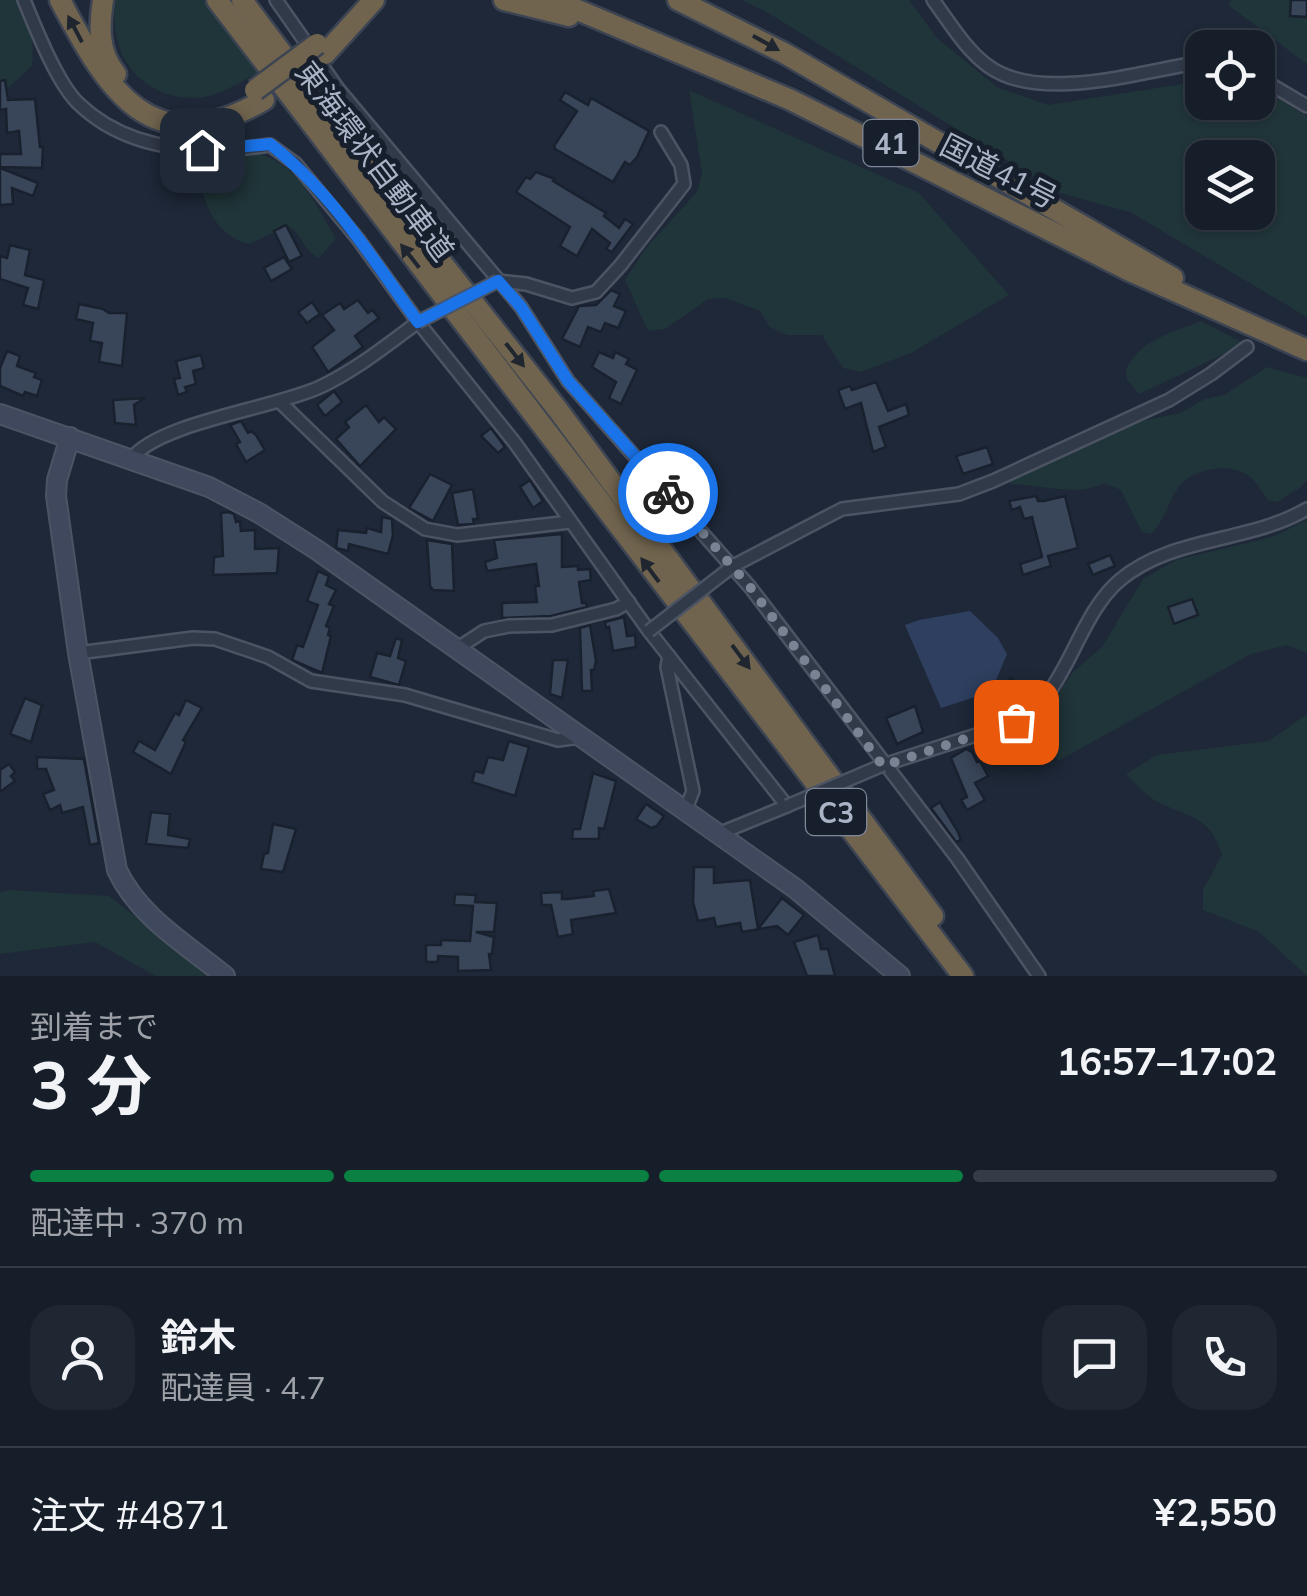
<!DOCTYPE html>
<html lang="ja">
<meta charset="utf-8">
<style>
:root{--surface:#161e2a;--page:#1f2732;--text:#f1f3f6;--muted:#9ea2a8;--line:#353c47;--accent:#0b8043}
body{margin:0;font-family:Mulish,"Noto Sans JP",sans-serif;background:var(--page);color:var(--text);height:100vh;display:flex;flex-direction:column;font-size:38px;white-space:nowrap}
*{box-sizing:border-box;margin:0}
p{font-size:32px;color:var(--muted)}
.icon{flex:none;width:55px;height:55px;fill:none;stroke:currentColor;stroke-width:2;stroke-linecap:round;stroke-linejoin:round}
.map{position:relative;height:976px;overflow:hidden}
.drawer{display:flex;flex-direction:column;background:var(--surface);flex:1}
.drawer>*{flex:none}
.tools{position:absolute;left:1185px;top:30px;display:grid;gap:20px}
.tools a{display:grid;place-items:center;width:90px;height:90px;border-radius:20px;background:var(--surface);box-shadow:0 2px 8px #0004,0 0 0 2px var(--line);font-size:50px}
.pin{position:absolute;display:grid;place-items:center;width:85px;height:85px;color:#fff;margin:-42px;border-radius:20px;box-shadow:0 5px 15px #0006}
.courier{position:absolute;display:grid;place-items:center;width:100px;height:100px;margin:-50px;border:8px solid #1a73e8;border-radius:50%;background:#fff;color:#222;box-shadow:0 2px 12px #0007}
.summary em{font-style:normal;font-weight:700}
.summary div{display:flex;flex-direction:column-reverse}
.summary{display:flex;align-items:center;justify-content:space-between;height:170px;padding:0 30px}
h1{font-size:65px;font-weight:700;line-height:75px}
.bar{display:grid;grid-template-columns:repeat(4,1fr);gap:15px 10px;align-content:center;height:120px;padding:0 30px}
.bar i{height:12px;border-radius:8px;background:var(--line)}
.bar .current{background:var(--accent)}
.bar p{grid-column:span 4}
.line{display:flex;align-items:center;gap:25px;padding:0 30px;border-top:2px solid var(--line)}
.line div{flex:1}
.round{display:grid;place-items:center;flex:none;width:105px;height:105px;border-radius:30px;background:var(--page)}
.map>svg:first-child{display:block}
.green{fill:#203539;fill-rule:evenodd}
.water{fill:#2e3f5f}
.building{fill:#394559;stroke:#19212f;stroke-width:2.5}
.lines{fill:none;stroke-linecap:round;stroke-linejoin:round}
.street-casing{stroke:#4c5464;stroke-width:16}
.secondary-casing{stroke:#4c5464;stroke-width:22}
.highway-casing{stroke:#3c4453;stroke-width:25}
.street{stroke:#313a49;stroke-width:11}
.secondary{stroke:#3f485c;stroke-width:18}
.highway{stroke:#70644e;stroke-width:20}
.street-bridge-casing{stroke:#4c5464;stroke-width:16;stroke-linecap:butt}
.highway-bridge-casing{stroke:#3c4453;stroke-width:25;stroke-linecap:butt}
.street-bridge{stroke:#313a49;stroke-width:11}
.highway-bridge{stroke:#70644e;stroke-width:20}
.oneway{fill:#202630}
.done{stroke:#7a8394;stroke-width:10;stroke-dasharray:0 18}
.route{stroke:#1a73e8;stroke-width:12}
.labels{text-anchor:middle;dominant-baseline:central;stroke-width:10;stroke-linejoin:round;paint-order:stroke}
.shield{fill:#171f2d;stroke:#7f8798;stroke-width:2.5}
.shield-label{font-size:28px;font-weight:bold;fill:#abb4c6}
.street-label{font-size:30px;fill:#abb4c6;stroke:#171f2d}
</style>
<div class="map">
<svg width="1307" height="976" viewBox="0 0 1307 976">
<rect width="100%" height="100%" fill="#1e2838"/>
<!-- green -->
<g class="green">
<path d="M0 0H19C32 21 34 41 32 66L8 88 0 86Z"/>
<path d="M116 0H203L258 73C238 83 215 99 191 98 137 96 107 51 116 0Z"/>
<path d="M742 0H909L937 38 997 87 1048 105 1202 81V102H1258V87L1260 88 1307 116V317L1130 212 1060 193 765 11ZM1202 158H1258V212H1202Z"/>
<polygon points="1231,0 1286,0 1307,4 1307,64 1228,5"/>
<polygon points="689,90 919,193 1009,295 911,353 861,372 843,368 822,335 787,335 770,327 760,311 725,298 708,299 665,329 648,331 625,280 646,248 697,192 702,173"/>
<path d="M255 153C299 163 314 203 336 238L319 258C303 251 302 232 287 226L249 244C213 235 200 198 199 163Z"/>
<path d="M1201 321 1245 344 1139 394 1127 379 1126 370C1140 339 1172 333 1201 321Z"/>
<path d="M1267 367 1307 378V480L1301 487 1277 502 1268 500C1262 492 1256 481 1248 475 1229 462 1194 469 1180 485 1168 501 1166 519 1151 534L1142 532 1121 490 1104 483C1077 497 1040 485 1010 484L1018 466 1052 446 1097 430 1180 413 1205 399 1224 395Z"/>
<polygon points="1307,520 1307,653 1287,645 1251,654 1058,761 1049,742 1051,705 1073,672 1102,647 1143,579 1176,560 1272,537"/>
<path d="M1307 714V976L1259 932 1203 910V890L1222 855C1209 814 1191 819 1156 801 1145 795 1135 783 1126 774L1157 755 1269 741Z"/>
<polygon points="11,890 109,896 212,976 156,976 95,942 0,954 0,892"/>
</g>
<!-- water -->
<polygon class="water" points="970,611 998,638 1007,654 991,692 941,708 905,625 919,620"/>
<!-- building -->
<g class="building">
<polygon points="1291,0 1307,0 1307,17 1290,16"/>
<polygon points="5,80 8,100 35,99 40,147 43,147 42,168 0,167 0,154 21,154 19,131 7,133 6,109 0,110 0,81"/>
<polygon points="565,92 588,105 591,98 649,131 637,157 630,165 625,162 613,182 555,149 554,146 577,111 560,100"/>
<polygon points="0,168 38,183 33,196 12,188 13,204 0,205"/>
<polygon points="536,172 555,179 553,181 606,213 604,216 619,228 625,219 633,224 612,252 606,249 610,243 592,229 577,256 560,246 570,227 516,192 526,177 530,179"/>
<polygon points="286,225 302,256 289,262 274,231"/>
<polygon points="10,245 30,250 25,275 44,280 38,309 23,305 28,288 0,279 0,256 7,258"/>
<polygon points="284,257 292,269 271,281 264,268"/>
<polygon points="611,290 620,294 614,306 626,311 618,328 605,323 601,332 588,327 580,347 562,339 579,306 596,305"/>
<polygon points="358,300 368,313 372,310 379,318 355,336 363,347 328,372 312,347 334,330 322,315 340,303 344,309"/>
<polygon points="312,302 320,314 307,323 298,312"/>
<polygon points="79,304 103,309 109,313 127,313 122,366 99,362 102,343 90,341 93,323 76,319"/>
<polygon points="7,351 20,356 17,366 36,373 34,377 42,380 37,396 25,392 23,396 0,386 0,368"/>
<polygon points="599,352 613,358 615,352 629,359 626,364 637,370 621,404 609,398 616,382 592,367"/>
<polygon points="201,355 204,368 193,371 196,384 185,387 187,392 178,395 174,379 180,378 176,361"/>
<polygon points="876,382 888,411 906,404 909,415 879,427 886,447 873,452 861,403 845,409 838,390 850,386 852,390"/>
<polygon points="334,391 342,402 325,416 317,405"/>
<polygon points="145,398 134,405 136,425 115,423 113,400"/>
<polygon points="366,405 379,422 384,417 396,429 360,466 336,439 349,427 345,422"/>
<polygon points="241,421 248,433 251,431 256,435 265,450 246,462 236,444 240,442 230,425"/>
<polygon points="491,428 505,447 498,453 481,436"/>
<polygon points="987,447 993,464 963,474 956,456"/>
<polygon points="430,474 452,485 433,521 409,508"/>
<polygon points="530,480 543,501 533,508 520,487"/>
<polygon points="473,489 478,519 473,519 474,524 458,525 452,493"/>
<polygon points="1036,496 1038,501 1044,501 1065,496 1078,548 1048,556 1051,566 1023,575 1020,564 1042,557 1032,517 1024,519 1020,507 1012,510 1009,501"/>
<polygon points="229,512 234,514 236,522 240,521 241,531 255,530 255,549 279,548 277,573 213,575 214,557 223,556 221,513"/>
<polygon points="382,517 392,519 393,535 388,554 349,544 348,551 336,548 338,530 366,533 367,528 381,532"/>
<polygon points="562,534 562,567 578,566 578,570 590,569 591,580 579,582 582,603 586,603 587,607 551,616 502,618 502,603 537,602 535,586 539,586 536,564 487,571 485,562 497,558 494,540"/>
<polygon points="427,540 452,544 454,591 433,590 430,586"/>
<polygon points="1110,555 1115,566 1093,575 1088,564"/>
<polygon points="318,571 329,576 326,585 336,590 329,604 334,606 326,626 330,628 328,635 331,636 322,673 292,660 297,645 303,647 318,605 307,601"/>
<polygon points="1192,599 1198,615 1174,624 1168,607"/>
<polygon points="624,617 627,636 635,635 636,647 613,651 609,627 606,628 605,622"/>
<polygon points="590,625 596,661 594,670 591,670 592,691 582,691 580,628"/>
<polygon points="396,638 402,640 398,658 406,661 399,685 370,677 377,653 390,656"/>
<polygon points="553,660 568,660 562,698 550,694"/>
<polygon points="1011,678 1029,695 1016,709 1014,706 1009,711 1003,705 1009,699 1000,690"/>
<polygon points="25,698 42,705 31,742 10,734"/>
<polygon points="186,700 202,708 183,740 186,742 171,774 133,752 139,741 155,750 175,713 179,715"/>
<polygon points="915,706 923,732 897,744 886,718"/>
<polygon points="509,741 529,747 515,796 472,782 475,771 483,773 488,757 503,760"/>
<polygon points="966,749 972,752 977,762 980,761 988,776 975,783 985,800 967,810 961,800 967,797 951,758"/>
<polygon points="37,757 84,759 99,843 90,845 83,807 62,813 60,805 50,810 43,794 54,790 46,769 37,769"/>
<polygon points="9,764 15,772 11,776 15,781 0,792 0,770"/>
<polygon points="593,773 616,781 604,829 599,828 599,839 572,839 573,829 580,829"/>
<polygon points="940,802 958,832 961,840 956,842 931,808"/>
<polygon points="646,804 664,816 657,826 651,828 636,819"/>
<polygon points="151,812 170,814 168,835 190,839 188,848 146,844"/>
<polygon points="273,824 296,829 283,872 261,869 264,854 268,853"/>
<polygon points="694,867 714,867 714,883 750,880 758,929 782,898 804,915 788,935 777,926 742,932 740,923 716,927 714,918 698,921 693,902"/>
<polygon points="609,889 616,913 571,920 573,934 558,937 551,905 542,905 541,893 562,892 562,899 568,899 594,896 593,891"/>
<polygon points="455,894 476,895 475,902 497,903 494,932 476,932 494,937 492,954 489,954 491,970 458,971 458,957 438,956 438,962 426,962 426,945 441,945 441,940 470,941 473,906 454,905"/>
<polygon points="818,935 821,949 828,949 835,976 807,976 794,942"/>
</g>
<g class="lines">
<!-- street casing -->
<g class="street-casing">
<g id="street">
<path d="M24 0C35 27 58 85 79 104 130 153 204 155 270 145L296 164 358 239 418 322 515 443 649 631 787 806 718 834"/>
<polyline points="276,0 339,90 521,307 568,381 750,587 957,858 1039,976"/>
<path d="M933 0C950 23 965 49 988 66 1040 104 1142 71 1202 62"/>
<polyline points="1258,77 1307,106"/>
<polyline points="498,281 526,284 572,298 596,292 620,266 684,184 681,165 661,132"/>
<polyline points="281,403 383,502 425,529 457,535 570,522"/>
<path d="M132 458C161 422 272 409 320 387 356 370 387 345 418 322"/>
<polyline points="733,566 842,509 959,494 993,481 1169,400 1211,374 1247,347"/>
<polyline points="458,648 484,631 509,626 552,625 616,609 629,602"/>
<polyline points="78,653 193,638 215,639 268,657 311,681 405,695 558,740 580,737"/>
<polyline points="669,656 667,667 693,791 685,811"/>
<path d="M883 765 1016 722C1068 695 1075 618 1120 580 1172 536 1249 543 1307 509"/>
</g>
</g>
<!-- secondary casing -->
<g class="secondary-casing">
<g id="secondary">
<polyline points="0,414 209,487 259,513 317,550 796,889 900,976"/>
<path d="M70 437 57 480 56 496 78 653 117 870C139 917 186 944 225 976"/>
</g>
</g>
<!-- highway casing -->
<g class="highway-casing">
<g id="highway">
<path d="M60 0C108 91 151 165 264 100"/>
<path d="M103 0C99 27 98 52 116 74"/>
<polyline points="217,0 963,976"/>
<polyline points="242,0 379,183 558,410 933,916"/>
<polyline points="504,0 569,16"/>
<polyline points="554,0 791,100 1130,271 1307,350"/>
<polyline points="678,0 784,53 1173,278"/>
<polyline points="325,54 374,0"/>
</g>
</g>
<!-- street -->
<use href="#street" class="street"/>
<!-- secondary -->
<use href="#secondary" class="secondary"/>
<!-- highway -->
<use href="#highway" class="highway"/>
<!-- street-bridge casing -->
<g class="street-bridge-casing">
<g id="street-bridge">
<polyline points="418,322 498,281"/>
<polyline points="649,631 733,566"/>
<polyline points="787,806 883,765"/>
</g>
</g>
<!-- highway-bridge casing -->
<g class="highway-bridge-casing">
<polyline id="highway-bridge" points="255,90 317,44"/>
</g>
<!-- street-bridge -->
<use href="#street-bridge" class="street-bridge"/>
<!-- highway-bridge -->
<use href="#highway-bridge" class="highway-bridge"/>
</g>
<!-- one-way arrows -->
<defs><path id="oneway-solid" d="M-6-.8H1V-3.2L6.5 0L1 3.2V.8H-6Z" transform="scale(2.5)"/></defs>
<g class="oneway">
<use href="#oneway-solid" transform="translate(75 29) rotate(-118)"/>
<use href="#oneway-solid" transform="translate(766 43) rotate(29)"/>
<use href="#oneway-solid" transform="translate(410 256) rotate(-128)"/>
<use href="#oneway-solid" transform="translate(515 355) rotate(52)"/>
<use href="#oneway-solid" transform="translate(650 570) rotate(-127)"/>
<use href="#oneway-solid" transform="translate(741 657) rotate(53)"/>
</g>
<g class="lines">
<!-- done -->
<polyline class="done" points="668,493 750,587 883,766 1016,722"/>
<!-- route -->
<path class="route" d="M202 150 270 144C331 191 374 261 418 322L498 281 521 307 568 381 668 493"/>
</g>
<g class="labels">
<!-- shield labels -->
<g class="shield">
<rect x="863.5" y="120" width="55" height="46" rx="8"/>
<rect x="806" y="789" width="60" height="46" rx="8"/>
</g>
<g class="shield-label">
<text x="891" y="143">41</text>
<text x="836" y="812">C3</text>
</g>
<!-- street labels -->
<g class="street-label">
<text transform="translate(375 161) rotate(53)">東海環状自動車道</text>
<text transform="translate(999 171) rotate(27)">国道41号</text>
</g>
</g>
</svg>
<div class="tools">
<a><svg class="icon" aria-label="locate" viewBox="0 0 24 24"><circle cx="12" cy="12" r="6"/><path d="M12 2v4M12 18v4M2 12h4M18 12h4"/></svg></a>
<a><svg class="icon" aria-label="layers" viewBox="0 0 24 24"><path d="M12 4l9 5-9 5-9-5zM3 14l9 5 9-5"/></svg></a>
</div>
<div class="pin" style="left:1016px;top:722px;background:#ea580c"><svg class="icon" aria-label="bag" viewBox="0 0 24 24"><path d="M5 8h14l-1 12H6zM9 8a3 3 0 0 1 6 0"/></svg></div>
<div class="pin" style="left:202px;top:150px;background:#1f2937"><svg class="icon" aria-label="home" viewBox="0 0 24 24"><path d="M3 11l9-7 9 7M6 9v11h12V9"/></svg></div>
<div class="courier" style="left:668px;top:493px"><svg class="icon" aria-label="bike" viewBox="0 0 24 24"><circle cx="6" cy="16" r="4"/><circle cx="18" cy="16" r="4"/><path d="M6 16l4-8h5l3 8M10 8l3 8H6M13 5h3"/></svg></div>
</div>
<section class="drawer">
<div class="summary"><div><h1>3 分</h1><p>到着まで</p></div><em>16:57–17:02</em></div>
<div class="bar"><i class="current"></i><i class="current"></i><i class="current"></i><i></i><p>配達中 · 370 m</p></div>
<div class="line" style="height:180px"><a class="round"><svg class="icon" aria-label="person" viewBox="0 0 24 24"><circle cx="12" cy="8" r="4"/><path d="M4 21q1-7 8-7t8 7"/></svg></a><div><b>鈴木</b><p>配達員 · 4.7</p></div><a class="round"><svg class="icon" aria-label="chat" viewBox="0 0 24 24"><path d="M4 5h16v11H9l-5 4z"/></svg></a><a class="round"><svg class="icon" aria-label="phone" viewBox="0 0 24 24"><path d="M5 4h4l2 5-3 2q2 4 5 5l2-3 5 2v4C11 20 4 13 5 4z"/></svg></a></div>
<div class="line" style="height:130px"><div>注文 #4871</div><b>¥2,550</b></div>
</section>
